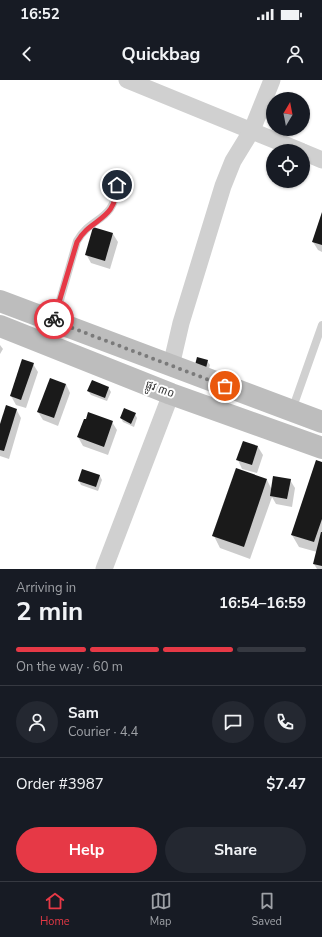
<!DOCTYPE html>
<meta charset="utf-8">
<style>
:root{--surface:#171b24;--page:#242831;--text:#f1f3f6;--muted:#9ea1a6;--line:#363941;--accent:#e63946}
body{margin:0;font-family:"Nunito Sans","Noto Sans Khmer",sans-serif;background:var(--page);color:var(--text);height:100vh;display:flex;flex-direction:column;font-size:15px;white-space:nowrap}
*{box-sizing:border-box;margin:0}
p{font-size:13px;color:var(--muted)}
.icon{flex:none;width:22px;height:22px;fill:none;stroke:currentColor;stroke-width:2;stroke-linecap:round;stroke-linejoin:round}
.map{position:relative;height:489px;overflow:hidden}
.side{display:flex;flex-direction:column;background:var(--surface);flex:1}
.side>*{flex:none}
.needle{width:26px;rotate:10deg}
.fabs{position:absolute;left:266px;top:12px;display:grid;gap:8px}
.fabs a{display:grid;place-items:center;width:44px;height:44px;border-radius:50%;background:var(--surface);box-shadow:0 1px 3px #0004;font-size:20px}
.pin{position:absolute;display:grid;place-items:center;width:34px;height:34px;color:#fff;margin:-17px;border:2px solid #fff;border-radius:50%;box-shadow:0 1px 4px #0007}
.courier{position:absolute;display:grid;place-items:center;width:40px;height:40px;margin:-20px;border:3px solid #e63946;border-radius:50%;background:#fff;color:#222;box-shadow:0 1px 5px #0007}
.head em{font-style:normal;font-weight:700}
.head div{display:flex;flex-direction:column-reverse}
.head{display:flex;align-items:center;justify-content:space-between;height:68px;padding:0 16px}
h1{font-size:26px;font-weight:700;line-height:30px}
.bar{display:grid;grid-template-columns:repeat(4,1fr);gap:6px 4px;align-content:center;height:48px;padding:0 16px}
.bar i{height:5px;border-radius:3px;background:var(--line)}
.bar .current{background:var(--accent)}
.bar p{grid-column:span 4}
.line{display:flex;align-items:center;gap:10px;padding:0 16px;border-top:1px solid var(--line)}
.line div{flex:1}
.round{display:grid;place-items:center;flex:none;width:42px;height:42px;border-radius:21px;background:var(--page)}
.button{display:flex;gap:8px;margin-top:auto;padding:8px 16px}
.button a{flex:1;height:46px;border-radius:24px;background:var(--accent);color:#fff;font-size:16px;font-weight:700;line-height:46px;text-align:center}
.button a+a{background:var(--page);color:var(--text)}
.status{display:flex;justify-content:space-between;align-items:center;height:28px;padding:0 20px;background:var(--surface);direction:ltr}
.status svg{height:11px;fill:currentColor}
header{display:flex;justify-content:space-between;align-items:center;height:52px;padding:0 16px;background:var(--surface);font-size:18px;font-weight:700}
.dock{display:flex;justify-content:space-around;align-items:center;height:56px;border-top:1px solid var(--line);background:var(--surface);font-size:11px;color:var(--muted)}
.dock a{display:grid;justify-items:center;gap:2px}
.dock .current{color:var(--accent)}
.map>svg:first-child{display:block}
.shadow{fill:#0003}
.building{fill:#1a1a1a}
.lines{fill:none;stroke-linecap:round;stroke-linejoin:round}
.lane{stroke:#d0d0d0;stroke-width:8}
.street{stroke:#d0d0d0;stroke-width:17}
.secondary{stroke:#bdbdbd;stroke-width:22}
.done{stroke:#7a7a7a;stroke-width:4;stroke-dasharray:0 7.2}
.route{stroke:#e63946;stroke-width:5}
.labels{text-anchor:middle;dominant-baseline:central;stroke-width:4;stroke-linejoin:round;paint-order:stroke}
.street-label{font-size:11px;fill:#333;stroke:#fff}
</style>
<div class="status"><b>16:52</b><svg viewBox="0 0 49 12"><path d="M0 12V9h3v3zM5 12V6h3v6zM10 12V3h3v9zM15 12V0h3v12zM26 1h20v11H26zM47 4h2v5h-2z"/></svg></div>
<header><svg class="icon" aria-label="back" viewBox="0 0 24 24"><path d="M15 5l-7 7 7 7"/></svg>Quickbag<svg class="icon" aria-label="person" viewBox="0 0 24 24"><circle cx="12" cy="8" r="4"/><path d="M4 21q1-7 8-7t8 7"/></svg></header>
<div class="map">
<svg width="322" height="489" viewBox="0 0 322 489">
<rect width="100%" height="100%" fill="#fff"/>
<!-- shadow -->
<g class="shadow">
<polygon points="322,135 322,172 318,170 313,162"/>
<polygon points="94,148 113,154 118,162 110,189 91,183 86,174"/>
<polygon points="0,265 3,269 0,274"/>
<polygon points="198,278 207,281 210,285 208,292"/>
<polygon points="23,280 33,284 38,292 26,328 16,325 11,316"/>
<polygon points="66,304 70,313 58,346 43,340 38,332"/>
<polygon points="108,307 111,312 107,321 91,315 88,311"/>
<polygon points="16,329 21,338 9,379 0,376 0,348"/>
<polygon points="135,334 137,338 134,347 123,342 121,338"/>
<polygon points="112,342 117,350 108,375 83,366 78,357"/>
<polygon points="258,367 263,375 257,393 242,389 238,380"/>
<polygon points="322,383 322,489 317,489 314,484 317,472 299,467 292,455"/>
<polygon points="83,390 100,396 102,400 98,411 81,405 79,401"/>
<polygon points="267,400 272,410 290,400 295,408 292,427 276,424 272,417 250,479 220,468 214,456"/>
</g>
<!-- building -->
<g class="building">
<polygon points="322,132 322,165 312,162"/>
<polygon points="93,147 113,153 105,181 85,175"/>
<polygon points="197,277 208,280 206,288 195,285"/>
<polygon points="22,279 34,283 21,320 10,316"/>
<polygon points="50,298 66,304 54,338 37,332"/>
<polygon points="92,300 109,307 105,318 87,311"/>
<polygon points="6,325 17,329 4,371 0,370 0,344"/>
<polygon points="124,328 136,333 131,344 120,338"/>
<polygon points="88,332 113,341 104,367 77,357 84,339 86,339"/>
<polygon points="243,361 258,366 252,385 236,380"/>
<polygon points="316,380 322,382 322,439 314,462 291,455"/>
<polygon points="236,388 267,399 244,467 212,456"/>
<polygon points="82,389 100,395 96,407 78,401"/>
<polygon points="273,396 291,399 287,419 270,416"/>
<polygon points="321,452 322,452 322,486 313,484"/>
</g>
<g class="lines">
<!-- lane -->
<g class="lane">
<path d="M54 241 77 161C91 136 115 142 117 105"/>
<polyline points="292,330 322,245"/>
</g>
<!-- street -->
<g class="street">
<polyline points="127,0 301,71"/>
<polyline points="303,72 322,80"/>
<polyline points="171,286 181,243 223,106 233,81 252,50 272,0"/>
<polyline points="104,489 171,314"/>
</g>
<!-- secondary -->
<g class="secondary">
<polyline points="0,221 322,342"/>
<polyline points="0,246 171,314 322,368"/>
</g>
</g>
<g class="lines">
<!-- done -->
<polyline class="done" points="54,239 54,241 225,306"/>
<!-- route -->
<path class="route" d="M54 239 77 162C91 137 116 142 117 105"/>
</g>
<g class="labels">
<!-- street labels -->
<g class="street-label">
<text transform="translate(160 309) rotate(21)">ផ្លូវ ៣០</text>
</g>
</g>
</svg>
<div class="fabs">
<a><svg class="needle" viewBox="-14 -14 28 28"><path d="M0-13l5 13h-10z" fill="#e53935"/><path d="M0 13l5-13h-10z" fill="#9ea1a6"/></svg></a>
<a><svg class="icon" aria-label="locate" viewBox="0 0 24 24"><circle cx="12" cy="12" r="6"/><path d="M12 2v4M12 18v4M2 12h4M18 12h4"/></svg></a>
</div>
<div class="pin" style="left:225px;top:306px;background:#ea580c"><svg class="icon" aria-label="bag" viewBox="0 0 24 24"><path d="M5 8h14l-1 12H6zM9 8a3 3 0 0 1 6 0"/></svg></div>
<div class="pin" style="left:117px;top:105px;background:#1f2937"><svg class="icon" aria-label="home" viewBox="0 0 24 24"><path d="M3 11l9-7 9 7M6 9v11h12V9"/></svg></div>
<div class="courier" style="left:54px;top:239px"><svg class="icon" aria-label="bike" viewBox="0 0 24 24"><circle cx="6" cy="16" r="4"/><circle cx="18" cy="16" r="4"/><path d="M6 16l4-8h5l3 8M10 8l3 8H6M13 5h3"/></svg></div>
</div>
<section class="side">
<div class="head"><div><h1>2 min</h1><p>Arriving in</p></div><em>16:54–16:59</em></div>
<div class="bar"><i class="current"></i><i class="current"></i><i class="current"></i><i></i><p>On the way · 60 m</p></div>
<div class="line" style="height:72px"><a class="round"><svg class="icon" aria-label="person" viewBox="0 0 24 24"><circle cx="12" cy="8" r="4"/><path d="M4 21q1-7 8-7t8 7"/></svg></a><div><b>Sam</b><p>Courier · 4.4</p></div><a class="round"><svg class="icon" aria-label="chat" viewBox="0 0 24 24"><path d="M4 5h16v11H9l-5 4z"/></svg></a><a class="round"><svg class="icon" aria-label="phone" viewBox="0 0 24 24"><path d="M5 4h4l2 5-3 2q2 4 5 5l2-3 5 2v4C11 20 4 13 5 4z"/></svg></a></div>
<div class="line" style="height:52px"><div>Order #3987</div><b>$7.47</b></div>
<div class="button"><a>Help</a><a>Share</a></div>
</section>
<nav class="dock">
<a class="current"><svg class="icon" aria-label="home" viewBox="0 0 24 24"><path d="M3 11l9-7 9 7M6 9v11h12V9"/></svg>Home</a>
<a><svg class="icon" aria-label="map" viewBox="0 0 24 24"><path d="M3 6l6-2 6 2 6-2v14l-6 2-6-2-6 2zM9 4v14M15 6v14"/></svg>Map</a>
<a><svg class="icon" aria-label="saved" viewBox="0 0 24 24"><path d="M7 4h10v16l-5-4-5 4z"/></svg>Saved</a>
</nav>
